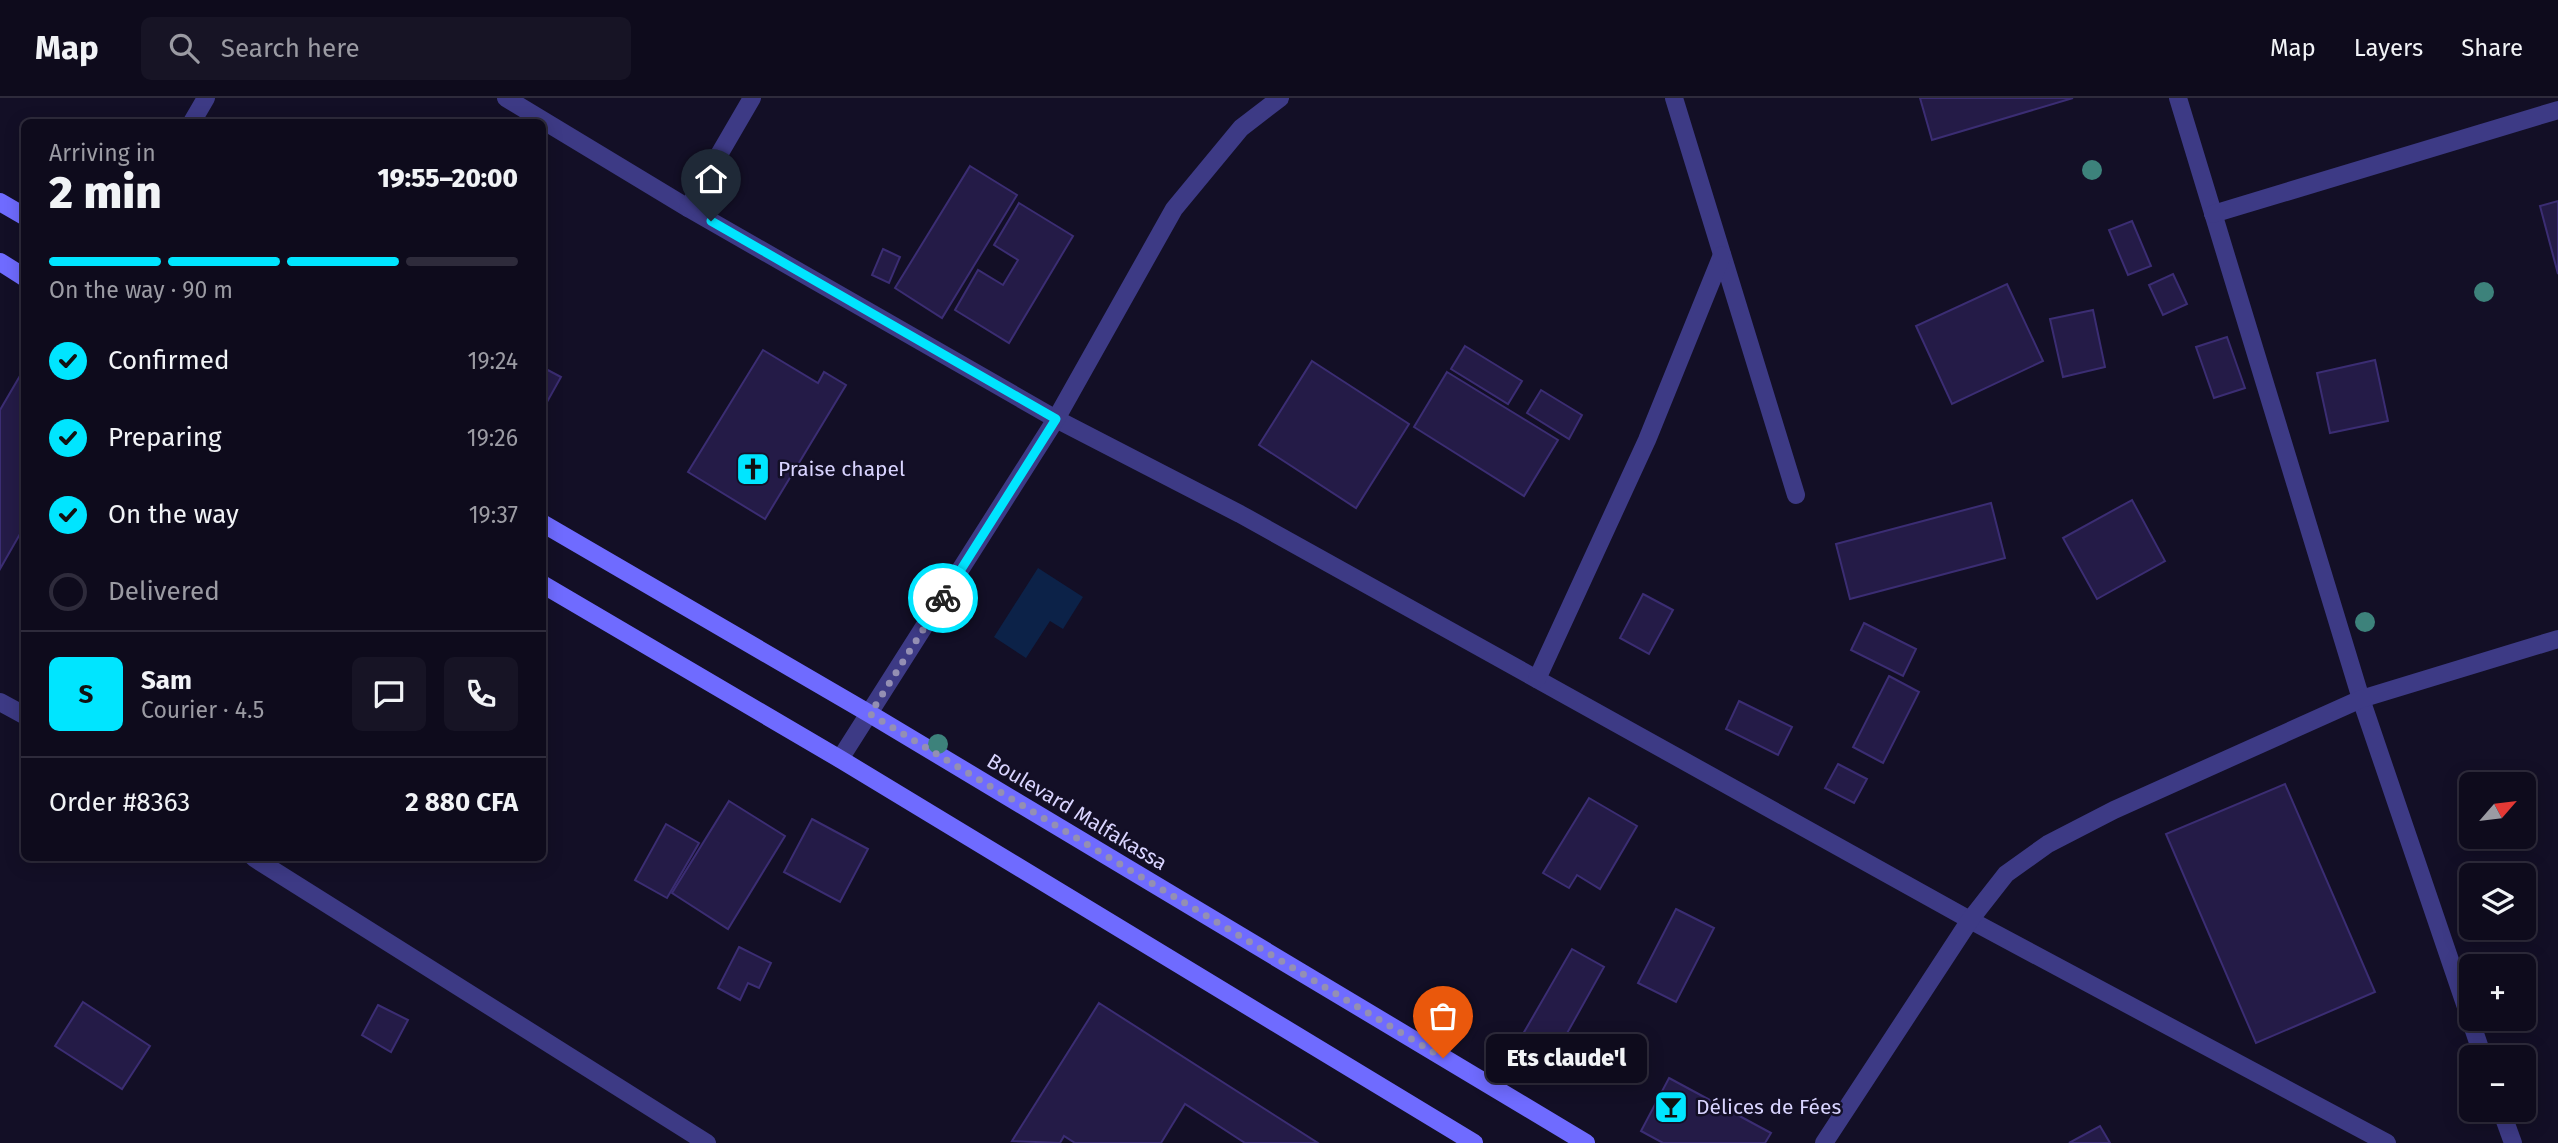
<!DOCTYPE html>
<meta charset="utf-8">
<style>
:root{--surface:#0e0b1c;--page:#171425;--text:#f1f3f6;--muted:#9b9ba3;--line:#2e2b3b;--accent:#00e5ff}
body{margin:0;font-family:"Fira Sans",sans-serif;background:var(--page);color:var(--text);height:100vh;display:flex;flex-direction:column;font-size:26px;white-space:nowrap}
*{box-sizing:border-box;margin:0}
p{font-size:23px;color:var(--muted)}
.icon{flex:none;width:38px;height:38px;fill:none;stroke:currentColor;stroke-width:2;stroke-linecap:round;stroke-linejoin:round}
.map{position:relative;flex:1;overflow:hidden}
.panel{position:absolute;left:21px;top:21px;width:525px;height:742px;display:flex;flex-direction:column;background:var(--surface);border-radius:10px;box-shadow:0 4px 18px #0003,0 0 0 2px var(--line)}
.panel>*{flex:none}
.needle{width:46px;rotate:62deg}
.controls{position:absolute;left:2459px;top:674px;display:grid;gap:14px}
.controls a{display:grid;place-items:center;width:77px;height:77px;border-radius:10px;background:var(--surface);box-shadow:0 4px 18px #0003,0 0 0 2px var(--line);font-size:35px}
.pin{position:absolute;display:grid;place-items:center;width:60px;height:60px;color:#fff;margin:-72px -30px;border-radius:50% 50% 50% 0;rotate:-45deg;box-shadow:0 0 7px #0007}
.pin .icon{rotate:45deg}
.courier{position:absolute;display:grid;place-items:center;width:70px;height:70px;margin:-35px;border:5px solid #00e5ff;border-radius:50%;background:#fff;color:#222;box-shadow:0 2px 9px #0007}
.bubble{position:absolute;height:49px;border-radius:10px;background:var(--surface);box-shadow:0 4px 18px #0003,0 0 0 2px var(--line);font-size:23px;font-weight:800;line-height:49px;text-align:center}
.overview em{font-style:normal;font-weight:800}
.overview div{display:flex;flex-direction:column-reverse}
.overview{display:flex;align-items:center;justify-content:space-between;height:119px;padding:0 28px}
h1{font-size:46px;font-weight:800;line-height:52px}
.bar{display:grid;grid-template-columns:repeat(4,1fr);gap:10px 7px;align-content:center;height:84px;padding:0 28px}
.bar i{height:9px;border-radius:5px;background:var(--line)}
.bar .on{background:var(--accent)}
.bar p{grid-column:span 4}
.line{display:flex;align-items:center;gap:18px;padding:0 28px;border-top:2px solid var(--line)}
.line div{flex:1}
.round{display:grid;place-items:center;flex:none;width:74px;height:74px;border-radius:10px;background:var(--page)}
ol{padding:0 28px;list-style:none}
li{display:flex;align-items:center;gap:21px;height:77px}
li p{margin-inline-start:auto}
li .icon{padding:7px;border-radius:50%;background:var(--accent);color:#111;stroke-width:4}
li:last-child{color:var(--muted)}
li i{width:38px;height:38px;border:4px solid var(--line);border-radius:50%}
header{display:flex;align-items:center;gap:42px;box-sizing:border-box;height:98px;padding:0 35px;background:var(--surface);border-bottom:2px solid var(--line)}
header strong{font-size:33px}
nav{display:flex;gap:38px;margin-inline-start:auto;font-size:24px}
.search{width:490px;height:63px;background:var(--page);display:flex;align-items:center;gap:18px;box-sizing:border-box;padding:0 24px;border-radius:10px;color:var(--muted);font-size:26px}
.map>svg:first-child{display:block}
.water{fill:#0c2248}
.building{fill:#241b47;stroke:#3b2d73;stroke-width:2}
.lines{fill:none;stroke-linecap:round;stroke-linejoin:round}
.minor{stroke:#3d3a85;stroke-width:18}
.secondary{stroke:#6f6bff;stroke-width:18}
.tree{fill:#3d827b}
.done{stroke:#948fb3;stroke-width:7;stroke-dasharray:0 12.6}
.route{stroke:#00e5ff;stroke-width:9}
.labels{text-anchor:middle;dominant-baseline:central;stroke-width:5;stroke-linejoin:round;paint-order:stroke}
.poi-label{font-size:21px;fill:#d9d4ff;stroke:#130f26;text-anchor:start}
.street-label{font-size:21px;fill:#d9d4ff;stroke:#130f26}
</style>
<header>
<strong>Map</strong>
<div class="search"><svg class="icon" aria-label="search" viewBox="0 0 24 24"><circle cx="10" cy="10" r="6"/><path d="M15 15l6 6"/></svg>Search here</div>
<nav><a>Map</a><a>Layers</a><a>Share</a></nav>
</header>
<div class="map">
<svg width="2558" height="1045" viewBox="0 0 2558 1045">
<rect width="100%" height="100%" fill="#130f26"/>
<!-- water -->
<polygon class="water" points="1038,470 1083,499 1063,531 1050,523 1026,560 994,539"/>
<!-- building -->
<g class="building">
<polygon points="1920,0 2073,0 1932,42"/>
<polygon points="970,68 1017,97 942,220 895,190"/>
<polygon points="2558,103 2558,176 2540,108"/>
<polygon points="1019,105 1073,138 1009,245 955,212 978,172 1003,187 1018,162 994,147"/>
<polygon points="2132,123 2151,168 2128,177 2109,132"/>
<polygon points="883,151 900,159 889,185 872,177"/>
<polygon points="2173,176 2187,206 2163,217 2149,187"/>
<polygon points="2007,186 2043,263 1952,306 1916,228"/>
<polygon points="2093,212 2105,269 2063,279 2050,221"/>
<polygon points="2227,239 2245,290 2214,300 2196,249"/>
<polygon points="1465,248 1522,283 1508,306 1451,271"/>
<polygon points="763,252 818,285 824,274 846,287 765,421 688,374"/>
<polygon points="2375,262 2388,323 2330,335 2317,275"/>
<polygon points="1312,263 1409,326 1356,410 1259,347"/>
<polygon points="542,269 561,279 542,313"/>
<polygon points="24,271 24,429 0,471 0,312"/>
<polygon points="1447,274 1558,342 1524,398 1414,329"/>
<polygon points="1541,292 1582,317 1569,341 1527,315"/>
<polygon points="2132,402 2165,463 2097,501 2063,440"/>
<polygon points="1991,405 2005,460 1850,501 1836,446"/>
<polygon points="1643,496 1673,512 1649,556 1620,540"/>
<polygon points="1864,525 1916,551 1903,578 1851,552"/>
<polygon points="1889,578 1919,594 1883,665 1853,649"/>
<polygon points="1739,603 1792,629 1778,657 1726,631"/>
<polygon points="1838,666 1867,681 1854,705 1825,690"/>
<polygon points="2285,686 2375,894 2256,945 2166,736"/>
<polygon points="1589,700 1637,728 1600,791 1577,777 1569,790 1543,775"/>
<polygon points="729,703 785,738 728,831 672,795"/>
<polygon points="812,721 868,751 840,804 784,774"/>
<polygon points="666,726 699,745 667,800 635,782"/>
<polygon points="1676,811 1714,830 1676,904 1638,885"/>
<polygon points="739,849 771,865 759,890 748,885 740,902 718,890"/>
<polygon points="1572,851 1604,869 1556,955 1523,936"/>
<polygon points="83,904 150,948 122,991 55,948"/>
<polygon points="1099,905 1318,1045 1245,1045 1185,1006 1161,1045 1075,1045 1064,1038 1060,1045 1012,1043"/>
<polygon points="378,907 408,922 391,954 362,937"/>
<polygon points="1669,980 1771,1035 1765,1045 1663,1045 1641,1033"/>
<polygon points="2100,1028 2110,1045 2069,1045"/>
</g>
<g class="lines">
<!-- minor -->
<g class="minor">
<polyline points="506,0 688,110 1056,321 1240,416 1970,822 2387,1045"/>
<polyline points="1674,0 1796,397"/>
<polyline points="2178,0 2361,601 2483,959"/>
<polyline points="192,24 206,0"/>
<polyline points="688,110 752,0"/>
<polyline points="2213,116 2558,12"/>
<polyline points="1537,581 1647,342 1722,157"/>
<polyline points="0,604 24,617"/>
<polyline points="840,661 1056,321 1174,111 1241,30 1280,0"/>
<polyline points="254,760 707,1045"/>
<polyline points="2501,1012 2513,1045"/>
<polyline points="1824,1045 1970,822 2006,776 2048,746 2114,712 2361,601 2558,541"/>
</g>
<!-- secondary -->
<g class="secondary">
<polyline points="0,104 24,118"/>
<polyline points="0,164 24,179"/>
<polyline points="542,425 870,616 1586,1045"/>
<polyline points="542,486 840,661 1474,1045"/>
</g>
</g>
<!-- trees -->
<g class="tree">
<circle cx="2092" cy="72" r="10"/>
<circle cx="2484" cy="194" r="10"/>
<circle cx="2365" cy="524" r="10"/>
<circle cx="938" cy="646" r="10"/>
</g>
<g class="lines">
<!-- done -->
<polyline class="done" points="943,500 870,616 1443,960"/>
<!-- route -->
<polyline class="route" points="711,123 1056,321 943,500"/>
</g>
<!-- icons -->
<defs>
<g id="church-square" transform="scale(1.75)"><rect x="-9" y="-9" width="18" height="18" rx="4" fill="#00e5ff" stroke="#130f26"/><path d="M-1.2-6h2.4v3.5h3.3v2.4h-3.3V6h-2.4V-.1h-3.3v-2.4h3.3Z" fill="#111"/></g>
<g id="bar-square" transform="scale(1.75)"><rect x="-9" y="-9" width="18" height="18" rx="4" fill="#00e5ff" stroke="#130f26"/><path d="M-6-5H6L.8 .8V4.5H3.5V6h-7V4.5H-.8V.8Z" fill="#111"/></g>
</defs>
<g fill-rule="evenodd">
<use href="#church-square" x="753" y="371"/>
<use href="#bar-square" x="1671" y="1009"/>
</g>
<g class="labels">
<!-- poi labels -->
<g class="poi-label">
<text x="778" y="371">Praise chapel</text>
<text x="1696" y="1009">Délices de Fées</text>
</g>
<!-- street labels -->
<g class="street-label">
<text transform="translate(1077 714) rotate(31)">Boulevard Malfakassa</text>
</g>
</g>
</svg>
<div class="controls">
<a><svg class="needle" viewBox="-14 -14 28 28"><path d="M0-13l5 13h-10z" fill="#e53935"/><path d="M0 13l5-13h-10z" fill="#9b9ba3"/></svg></a>
<a><svg class="icon" aria-label="layers" viewBox="0 0 24 24"><path d="M12 4l9 5-9 5-9-5zM3 14l9 5 9-5"/></svg></a>
<a>+</a>
<a>−</a>
</div>
<div class="pin" style="left:1443px;top:960px;background:#ea580c"><svg class="icon" aria-label="bag" viewBox="0 0 24 24"><path d="M5 8h14l-1 12H6zM9 8a3 3 0 0 1 6 0"/></svg></div>
<div class="pin" style="left:711px;top:123px;background:#1f2937"><svg class="icon" aria-label="home" viewBox="0 0 24 24"><path d="M3 11l9-7 9 7M6 9v11h12V9"/></svg></div>
<div class="courier" style="left:943px;top:500px"><svg class="icon" aria-label="bike" viewBox="0 0 24 24"><circle cx="6" cy="16" r="4"/><circle cx="18" cy="16" r="4"/><path d="M6 16l4-8h5l3 8M10 8l3 8H6M13 5h3"/></svg></div>
<div class="bubble" style="left:1486px;top:936px;width:161px">Ets claude'l</div>
<section class="panel">
<div class="overview"><div><h1>2 min</h1><p>Arriving in</p></div><em>19:55–20:00</em></div>
<div class="bar"><i class="on"></i><i class="on"></i><i class="on"></i><i></i><p>On the way · 90 m</p></div>
<ol>
<li><svg class="icon" aria-label="check" viewBox="0 0 24 24"><path d="M5 12l5 5 9-10"/></svg>Confirmed<p>19:24</p></li>
<li><svg class="icon" aria-label="check" viewBox="0 0 24 24"><path d="M5 12l5 5 9-10"/></svg>Preparing<p>19:26</p></li>
<li><svg class="icon" aria-label="check" viewBox="0 0 24 24"><path d="M5 12l5 5 9-10"/></svg>On the way<p>19:37</p></li>
<li><i></i>Delivered</li>
</ol>
<div class="line" style="height:126px"><b class="round" style="background:var(--accent);color:#111">S</b><div><b>Sam</b><p>Courier · 4.5</p></div><a class="round"><svg class="icon" aria-label="chat" viewBox="0 0 24 24"><path d="M4 5h16v11H9l-5 4z"/></svg></a><a class="round"><svg class="icon" aria-label="phone" viewBox="0 0 24 24"><path d="M5 4h4l2 5-3 2q2 4 5 5l2-3 5 2v4C11 20 4 13 5 4z"/></svg></a></div>
<div class="line" style="height:91px"><div>Order #8363</div><b>2 880 CFA</b></div>
</section>
</div>
